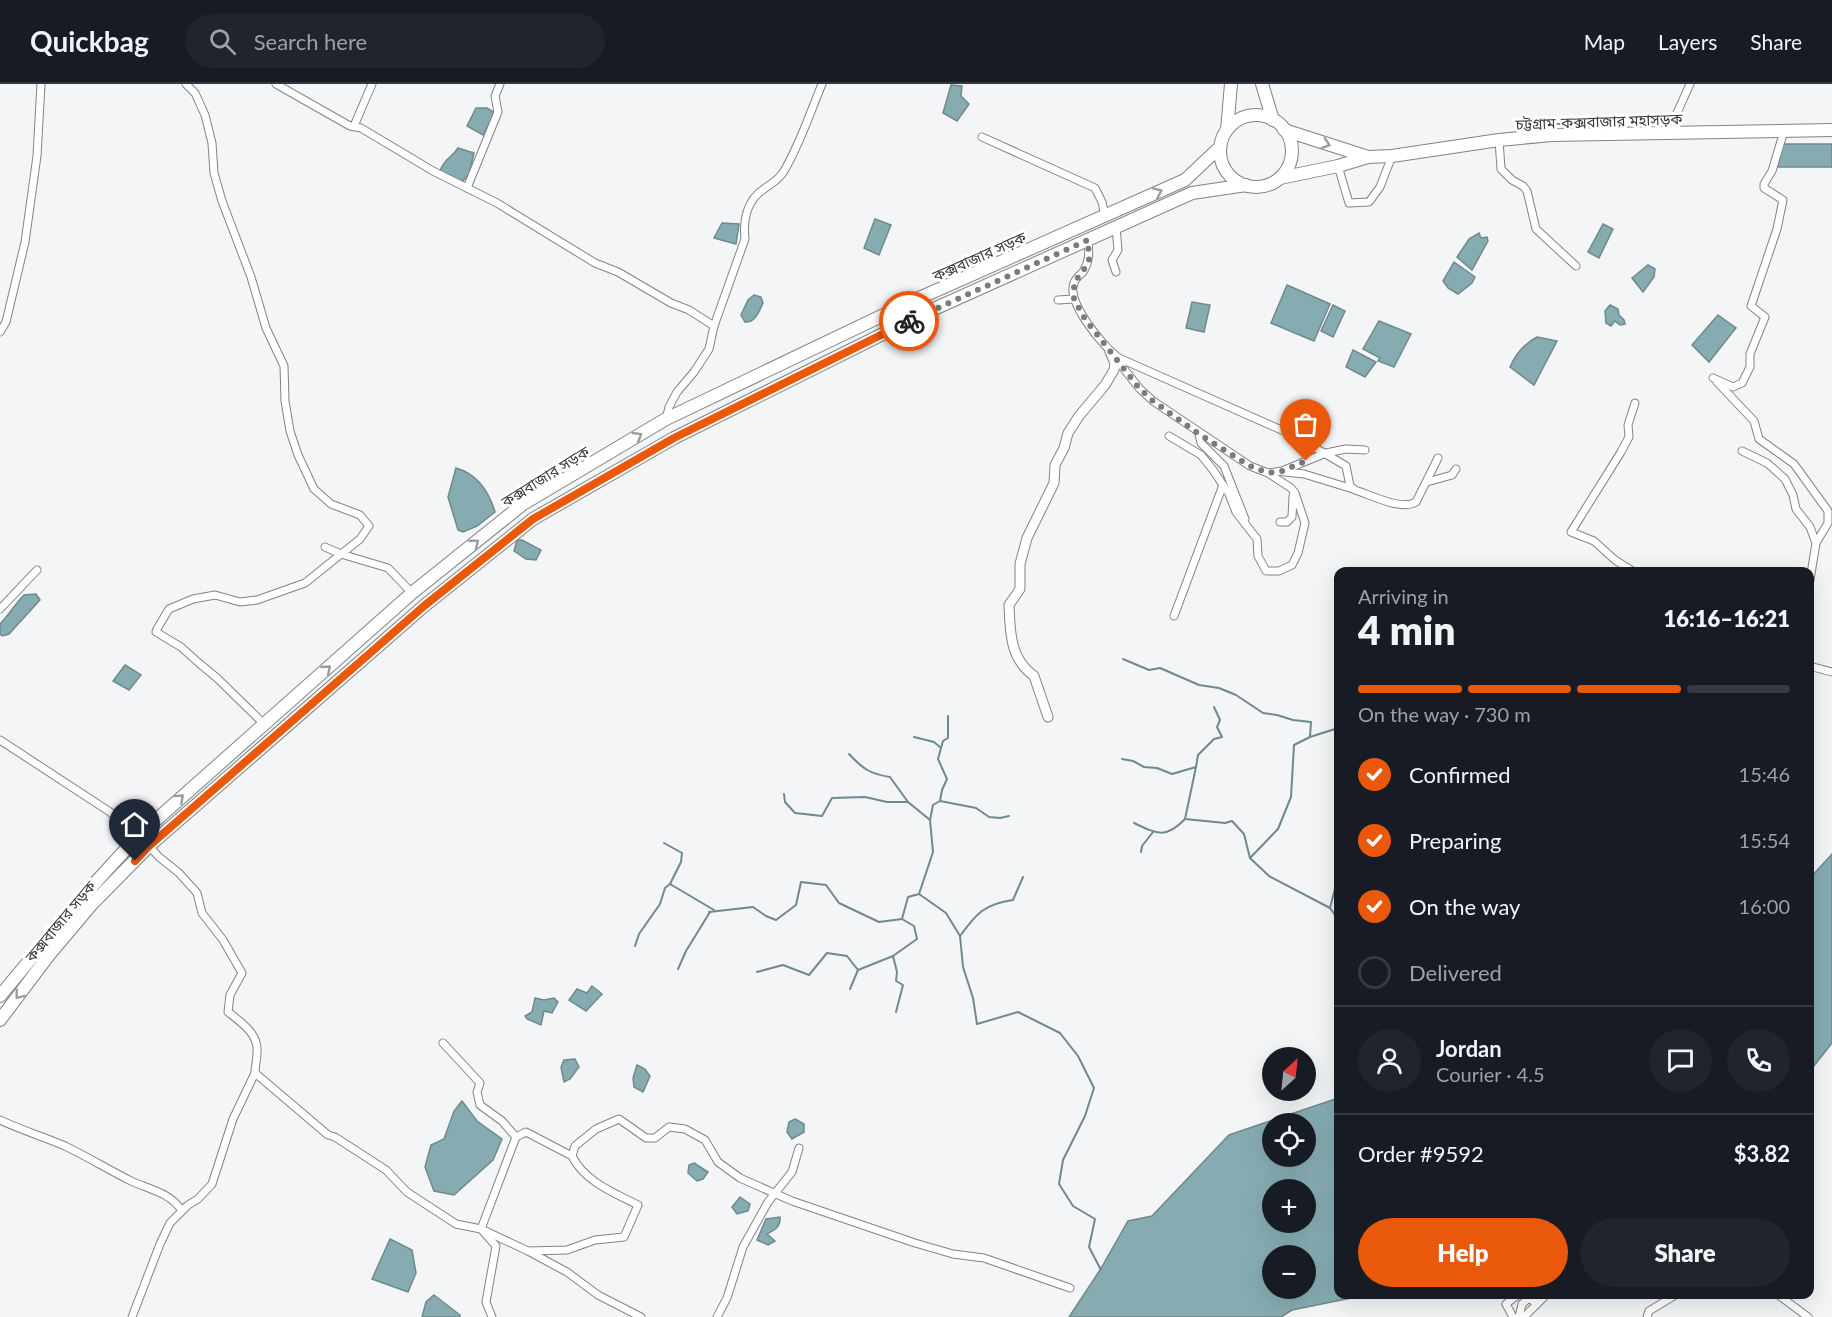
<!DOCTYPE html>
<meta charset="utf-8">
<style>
:root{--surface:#171b24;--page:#20242c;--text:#f1f3f6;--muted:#9ea1a6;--line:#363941;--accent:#ea580c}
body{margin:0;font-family:Lato,"Noto Sans Bengali",sans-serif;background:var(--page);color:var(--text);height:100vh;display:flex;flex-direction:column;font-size:22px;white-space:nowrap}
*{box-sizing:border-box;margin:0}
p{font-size:20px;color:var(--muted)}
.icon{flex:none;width:33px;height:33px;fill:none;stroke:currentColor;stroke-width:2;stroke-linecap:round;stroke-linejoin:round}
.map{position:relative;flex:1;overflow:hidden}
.side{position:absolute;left:1334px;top:483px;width:480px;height:732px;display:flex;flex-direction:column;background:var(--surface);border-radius:12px;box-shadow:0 6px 24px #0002}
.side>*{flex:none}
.needle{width:39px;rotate:27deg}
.controls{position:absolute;left:1262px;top:963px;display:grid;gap:12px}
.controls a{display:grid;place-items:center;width:54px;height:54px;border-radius:50%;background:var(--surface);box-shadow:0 6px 24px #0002;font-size:30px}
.pin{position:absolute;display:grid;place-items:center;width:51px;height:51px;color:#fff;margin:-62px -26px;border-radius:50% 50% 50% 0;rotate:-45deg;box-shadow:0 0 6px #0007}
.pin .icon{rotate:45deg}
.courier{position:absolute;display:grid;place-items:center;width:60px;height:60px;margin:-30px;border:4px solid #ea580c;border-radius:50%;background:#fff;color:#222;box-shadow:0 2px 8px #0007}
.overview em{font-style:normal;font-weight:800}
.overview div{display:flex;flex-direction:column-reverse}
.overview{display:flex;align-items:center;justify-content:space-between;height:102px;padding:0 24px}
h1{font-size:39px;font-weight:800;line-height:45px}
.bar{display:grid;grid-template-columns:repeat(4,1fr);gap:9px 6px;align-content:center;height:72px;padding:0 24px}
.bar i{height:8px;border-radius:4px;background:var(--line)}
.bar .selected{background:var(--accent)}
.bar p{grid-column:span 4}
.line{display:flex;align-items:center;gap:15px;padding:0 24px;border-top:2px solid var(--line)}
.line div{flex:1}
.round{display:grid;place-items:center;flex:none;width:63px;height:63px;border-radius:32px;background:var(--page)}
ol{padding:0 24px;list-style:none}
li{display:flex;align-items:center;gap:18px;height:66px}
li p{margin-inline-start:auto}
li .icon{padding:6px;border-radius:50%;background:var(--accent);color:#fff;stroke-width:4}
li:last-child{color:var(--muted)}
li i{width:33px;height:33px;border:3px solid var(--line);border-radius:50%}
.cta{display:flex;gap:12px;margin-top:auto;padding:12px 24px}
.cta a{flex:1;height:69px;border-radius:36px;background:var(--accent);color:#fff;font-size:24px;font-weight:800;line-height:69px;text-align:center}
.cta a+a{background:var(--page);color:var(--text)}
header{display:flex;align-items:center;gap:36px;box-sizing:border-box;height:84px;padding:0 30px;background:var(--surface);border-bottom:2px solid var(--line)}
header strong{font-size:28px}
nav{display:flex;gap:33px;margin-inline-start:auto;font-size:21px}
.search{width:420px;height:54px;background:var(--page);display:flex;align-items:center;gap:15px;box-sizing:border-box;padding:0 21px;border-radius:33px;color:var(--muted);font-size:22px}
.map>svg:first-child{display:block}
.water{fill:#86acb1;stroke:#6f8a8d;stroke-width:1.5;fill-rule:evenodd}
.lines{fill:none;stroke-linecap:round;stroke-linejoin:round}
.stream{stroke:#6f8a8d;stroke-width:2}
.minor-casing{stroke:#828385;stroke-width:9}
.tertiary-casing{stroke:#828385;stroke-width:11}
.trunk-casing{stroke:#828385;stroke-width:14}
.minor{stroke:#fff;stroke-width:7}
.tertiary{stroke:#fff;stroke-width:9}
.trunk{stroke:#fff;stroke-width:12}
.oneway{stroke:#9c9c9c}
.done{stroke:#7a7b7c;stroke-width:6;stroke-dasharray:0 10.8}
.route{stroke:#ea580c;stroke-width:8}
.labels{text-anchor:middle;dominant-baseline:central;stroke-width:6;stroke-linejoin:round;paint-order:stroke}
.street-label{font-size:15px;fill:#39393a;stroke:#fff}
</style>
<header>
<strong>Quickbag</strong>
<div class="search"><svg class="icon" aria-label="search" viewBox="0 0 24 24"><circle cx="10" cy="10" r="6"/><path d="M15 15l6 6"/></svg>Search here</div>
<nav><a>Map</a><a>Layers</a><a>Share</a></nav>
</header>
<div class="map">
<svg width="1832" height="1233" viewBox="0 0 1832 1233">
<rect width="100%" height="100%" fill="#f4f5f7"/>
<!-- water -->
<g class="water">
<polygon points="951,1 962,2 961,12 969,20 957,37 943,29"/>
<polygon points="476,24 487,24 495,29 483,51 467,42"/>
<polygon points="1783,60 1832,60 1832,83 1777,83"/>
<path d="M458 64 474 69 469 90 462 98 440 87C444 74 452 74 458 64Z"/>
<polygon points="875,135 891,141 879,171 864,164"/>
<polygon points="722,139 739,140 736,160 714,154"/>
<polygon points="1603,140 1613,145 1599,174 1588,168"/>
<polygon points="1479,149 1481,154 1487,153 1488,157 1472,186 1457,173 1469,155"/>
<polygon points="1454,178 1475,193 1472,199 1458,210 1448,204 1443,197"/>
<polygon points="1648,181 1655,185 1654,193 1643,208 1632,194"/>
<polygon points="1287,201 1330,220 1314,257 1271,239"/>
<path d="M754 211 761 213 763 219C759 228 755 239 745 238L741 231 748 216Z"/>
<polygon points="1192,218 1210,221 1204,248 1186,244"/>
<polygon points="1333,221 1345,227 1333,253 1321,247"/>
<polygon points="1610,221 1618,225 1619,231 1624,236 1625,240 1620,241 1615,237 1611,242 1606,239 1605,227"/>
<polygon points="1718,231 1736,244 1709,278 1692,261"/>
<polygon points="1379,237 1411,250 1394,283 1378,277 1380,274 1363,265"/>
<path d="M1537 253 1557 257 1534 301 1510 283C1516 269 1524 260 1537 253Z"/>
<polygon points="1353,266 1376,278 1365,293 1346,283"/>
<path d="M456 384C477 390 489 408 495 428L477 442 463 448 458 446 448 413Z"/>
<polygon points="517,456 522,456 541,466 536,476 526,475 514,467"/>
<path d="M36 510 40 516 9 550 2 552 0 550V540C9 531 15 520 24 511Z"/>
<polygon points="125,581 141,591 129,606 113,597"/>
<polygon points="1832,770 1832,959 1809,988 1809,795"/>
<polygon points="592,902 602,910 586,927 569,916 577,905 587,909"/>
<polygon points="535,914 544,916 554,914 558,918 552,929 544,927 541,941 527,935 525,932 532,928"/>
<polygon points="575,975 579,983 570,995 564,998 561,983 564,976"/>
<polygon points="637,981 645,985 650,992 643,1008 634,1003 633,994"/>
<path d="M1338 1014V1210L1366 1211 1292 1226 1281 1233H1069L1100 1186 1128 1137 1152 1132 1229 1051ZM1272 1040H1305V1072H1272ZM1272 1106H1305V1138H1272ZM1272 1172H1305V1204H1272Z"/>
<polygon points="462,1017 477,1037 502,1055 493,1076 454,1111 434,1107 425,1083 431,1061 444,1055 454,1027"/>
<polygon points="795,1035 804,1040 804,1048 792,1055 787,1048 789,1038"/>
<polygon points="694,1079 708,1088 703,1095 697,1097 688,1089 689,1081"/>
<polygon points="740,1113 750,1120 748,1127 737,1130 732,1123"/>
<path d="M780 1133C781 1143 774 1146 767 1150L775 1157 768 1161 757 1156 766 1135Z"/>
<polygon points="390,1155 412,1166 416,1189 408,1208 372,1195"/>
<polygon points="434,1211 460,1231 460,1233 422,1233 426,1218"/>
</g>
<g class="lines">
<!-- stream -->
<g class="stream">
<polyline points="1123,575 1149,586 1160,584 1199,601 1219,604 1236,611 1263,629 1277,631 1293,636 1311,638 1310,653"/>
<polyline points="914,653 934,658 941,664 938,675 947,695 942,706 940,717"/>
<polyline points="941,664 943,657 948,654 948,632"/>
<path d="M849 670C863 685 870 690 890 693L908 718 930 736"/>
<polyline points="1122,675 1133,677 1144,683 1157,684 1172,690 1196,683 1185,735 1225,739 1232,737 1244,750 1250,774 1269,792 1330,824 1338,793"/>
<polyline points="1196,683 1198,671 1214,655 1222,653 1217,643 1220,636 1214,623"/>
<polyline points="784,710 785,718 795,729 822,732 832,714 865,713 887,718 908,718"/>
<polyline points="1009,732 1000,734 989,733 976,724 940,717 933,721 930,736 933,768 919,810 946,829 960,852 963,883 973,914 977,940 1018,928 1060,949 1078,972 1094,1004 1085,1032 1063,1076 1059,1100 1073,1122 1095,1135 1089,1163 1101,1186"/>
<path d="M1134 739C1157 750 1166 755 1185 735"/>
<polyline points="664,759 682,769 681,778 670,800 714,826"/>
<polyline points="1141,768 1142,762 1153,748"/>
<polyline points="1250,774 1278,745 1291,713 1294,661 1310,653 1338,644"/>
<polyline points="1330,824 1338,835"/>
<polyline points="709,828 753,823 766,832 776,836 796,821 801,798 826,801 839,819 879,838 902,835"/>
<path d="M960 852C976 830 984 820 1013 816L1023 793"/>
<polyline points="635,862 639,850 660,820 665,804 670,800"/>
<polyline points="893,872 897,888 896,897 903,901 896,928"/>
<polyline points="678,885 686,867 710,828"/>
<polyline points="757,888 783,881 809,891 827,869 847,872 858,886"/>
<polyline points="850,905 858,886 893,872 917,855 914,842 902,835 908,813 919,810"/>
</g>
<!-- minor casing -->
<g class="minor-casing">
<g id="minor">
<polyline points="186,0 195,9 205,31 212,59 214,89 222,117 251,193 266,244 284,282 285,317 290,347 298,371 314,405 331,420 360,431 369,442 360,455 305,499 257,516 240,518 215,511 193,515 169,525 157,545 156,548 181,563 200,580 217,594 264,640"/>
<polyline points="276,0 350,42 361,44 433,87 497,119 595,179 618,188 671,219 689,226 714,242"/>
<polyline points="354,42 372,0"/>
<polyline points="1668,49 1690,0"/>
<polyline points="982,53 1095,104 1102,118 1105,132"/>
<polyline points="1499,56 1501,85 1512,96 1523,102 1527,107 1536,145 1576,182"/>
<polyline points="1338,82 1349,119 1369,118 1380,103 1392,72"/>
<polyline points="467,104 498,28 495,12 500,0"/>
<path d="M1088 156C1089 168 1090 177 1083 188 1080 191 1075 195 1074 199 1066 218 1104 264 1119 274L1295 352 1346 382 1350 402 1355 406C1371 411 1401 427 1416 418L1438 374"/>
<polyline points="1116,188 1112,176 1118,166 1116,143"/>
<polyline points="1058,216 1074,215"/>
<polyline points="0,248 6,238 25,158 37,72 41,0"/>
<polyline points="1114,272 1139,304 1153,317 1250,382 1268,389 1282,387 1326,369 1346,365 1365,366"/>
<polyline points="1713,294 1733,303 1742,299 1750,283 1750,270 1765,233 1751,222 1777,145 1783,116 1764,104 1764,100 1772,87 1784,47"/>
<polyline points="1717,298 1754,337 1759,355 1794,380 1828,427 1828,439 1816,459"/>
<path d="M666 335 669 323 677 308 694 288 709 265 714 242 745 155C743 136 747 116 764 105 773 98 778 97 784 87 800 60 810 29 822 0"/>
<polyline points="1199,350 1201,359 1224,382 1245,435"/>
<polyline points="1169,352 1201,371 1213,386 1229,410 1236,428 1257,455 1258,472 1266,487 1279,487 1292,481 1298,469 1305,439 1295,409 1291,404 1268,389"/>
<polyline points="1742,367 1767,379 1785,395 1793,411 1796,425 1810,443 1816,459 1809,502"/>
<polyline points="1285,388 1304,390 1353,405"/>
<polyline points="1427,398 1452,391 1456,385"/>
<polyline points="1280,438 1287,438 1292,433 1293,412"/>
<polyline points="325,463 341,470 388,484 412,509"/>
<polyline points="1634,488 1615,476 1594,457 1571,448 1621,368 1629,353 1628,341 1635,319"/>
<polyline points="0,525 37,486"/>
<polyline points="1174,532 1223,401"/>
<polyline points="1809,582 1832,588"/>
<polyline points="0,656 110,728 138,752"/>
<path d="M149 762 159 773 179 789 197 809 202 829 223 856 242 889 230 911 228 928C242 939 259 950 257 969 257 976 255 982 255 989L328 1051 335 1053 386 1086 407 1108 456 1140 481 1145 496 1162 486 1218 492 1233"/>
<polyline points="443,959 480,999 477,1008 480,1021 502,1037 516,1053 481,1145 528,1167 567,1188 598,1211 641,1233"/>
<path d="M0 1036C21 1046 44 1053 65 1062 88 1073 109 1086 131 1097 149 1105 171 1109 182 1127"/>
<polyline points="516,1053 526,1048 572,1072"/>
<path d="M528 1167 567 1166 595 1156 624 1153 638 1121C614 1109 584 1097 572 1072L575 1062 596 1045 619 1035 646 1054H655L669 1043 685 1045 705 1056 718 1078 740 1094 792 1117 915 1159 953 1170 984 1174 1070 1204"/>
<polyline points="1777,1210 1808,1233"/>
<polyline points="132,1233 160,1160 170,1139 188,1121 198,1115 212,1100 233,1035 255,989"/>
<polyline points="717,1233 727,1214 743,1163 768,1118 792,1088 799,1064"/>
<polyline points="1513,1233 1506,1220 1519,1210"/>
<polyline points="1519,1233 1522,1220 1529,1214 1537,1220"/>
<polyline points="1524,1233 1544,1213 1543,1210"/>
<polyline points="1647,1233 1649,1227 1677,1210"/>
</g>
</g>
<!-- tertiary casing -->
<g class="tertiary-casing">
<path id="tertiary" d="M1048 633 1034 592C1010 575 1010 548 1009 521L1020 505V480L1027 454 1054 399 1055 381 1064 364 1068 349 1079 332 1105 301 1114 286 1115 279 1110 268"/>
</g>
<!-- trunk casing -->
<g class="trunk-casing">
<g id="trunk">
<polyline points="1262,0 1273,36"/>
<circle cx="1256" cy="67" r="36"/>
<polyline points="1227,46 1231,0"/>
<polyline points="1284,46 1368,73"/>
<polyline points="1280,94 1338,82 1368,73 1392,72 1499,56 1551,51 1832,46"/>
<polyline points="0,912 84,811 138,752 412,509 523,420 666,335 917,215 1185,96 1220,63"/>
<polyline points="0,936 49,871 92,820 149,762 424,522 533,435 674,354 925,229 1192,109 1246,101"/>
</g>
</g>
<!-- minor -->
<use href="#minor" class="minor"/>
<!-- tertiary -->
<use href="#tertiary" class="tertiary"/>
<!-- trunk -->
<use href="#trunk" class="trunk"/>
</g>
<!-- one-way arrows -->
<defs><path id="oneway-chevron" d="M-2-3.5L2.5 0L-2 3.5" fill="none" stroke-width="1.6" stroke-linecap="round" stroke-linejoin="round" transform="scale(1.5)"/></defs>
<g class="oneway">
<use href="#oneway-chevron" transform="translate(1326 60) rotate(18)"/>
<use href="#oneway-chevron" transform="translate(1158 108) rotate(-24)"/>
<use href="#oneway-chevron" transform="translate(638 352) rotate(-31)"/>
<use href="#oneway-chevron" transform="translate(475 459) rotate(-39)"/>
<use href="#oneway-chevron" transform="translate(327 585) rotate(-41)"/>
<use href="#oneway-chevron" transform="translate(180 714) rotate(-42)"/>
<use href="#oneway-chevron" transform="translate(19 911) rotate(128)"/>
</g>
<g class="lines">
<!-- done -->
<polyline class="done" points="909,237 1088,156 1089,176 1085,184 1074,199 1074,215 1085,235 1139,304 1153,317 1199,350 1250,382 1268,389 1282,387 1306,377"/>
<!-- route -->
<polyline class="route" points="135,777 149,762 424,522 533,435 674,354 909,237"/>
</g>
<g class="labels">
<!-- street labels -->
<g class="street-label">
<text transform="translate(1599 37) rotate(-2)">চট্টগ্রাম-কক্সবাজার মহাসড়ক</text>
<text transform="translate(979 172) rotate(-24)">কক্সবাজার সড়ক</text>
<text transform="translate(545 392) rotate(-32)">কক্সবাজার সড়ক</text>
<text transform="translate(60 837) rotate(-50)">কক্সবাজার সড়ক</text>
</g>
</g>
</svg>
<div class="controls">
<a><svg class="needle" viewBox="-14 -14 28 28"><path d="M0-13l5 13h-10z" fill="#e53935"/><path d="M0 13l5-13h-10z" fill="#9ea1a6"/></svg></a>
<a><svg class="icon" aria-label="locate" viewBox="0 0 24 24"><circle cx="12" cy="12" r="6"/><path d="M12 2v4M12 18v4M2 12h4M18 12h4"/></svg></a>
<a>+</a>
<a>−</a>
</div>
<div class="pin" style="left:1306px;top:377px;background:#ea580c"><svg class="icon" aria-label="bag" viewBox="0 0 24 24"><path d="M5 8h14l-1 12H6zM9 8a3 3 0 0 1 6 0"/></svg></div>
<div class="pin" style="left:135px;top:777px;background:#1f2937"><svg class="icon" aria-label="home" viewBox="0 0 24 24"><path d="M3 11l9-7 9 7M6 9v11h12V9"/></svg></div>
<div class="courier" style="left:909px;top:237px"><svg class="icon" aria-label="bike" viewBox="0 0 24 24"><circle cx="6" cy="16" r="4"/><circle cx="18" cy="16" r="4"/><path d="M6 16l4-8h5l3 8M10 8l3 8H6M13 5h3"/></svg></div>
<section class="side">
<div class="overview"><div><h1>4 min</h1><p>Arriving in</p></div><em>16:16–16:21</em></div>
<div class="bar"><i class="selected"></i><i class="selected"></i><i class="selected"></i><i></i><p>On the way · 730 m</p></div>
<ol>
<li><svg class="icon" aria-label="check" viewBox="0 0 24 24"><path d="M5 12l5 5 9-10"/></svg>Confirmed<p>15:46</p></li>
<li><svg class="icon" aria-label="check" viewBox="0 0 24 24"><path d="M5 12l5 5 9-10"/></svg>Preparing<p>15:54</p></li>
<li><svg class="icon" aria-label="check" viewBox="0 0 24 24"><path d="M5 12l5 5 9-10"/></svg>On the way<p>16:00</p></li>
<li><i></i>Delivered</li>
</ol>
<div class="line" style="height:108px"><a class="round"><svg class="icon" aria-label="person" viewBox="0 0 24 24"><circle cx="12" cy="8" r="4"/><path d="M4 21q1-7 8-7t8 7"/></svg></a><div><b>Jordan</b><p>Courier · 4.5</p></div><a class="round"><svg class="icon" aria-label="chat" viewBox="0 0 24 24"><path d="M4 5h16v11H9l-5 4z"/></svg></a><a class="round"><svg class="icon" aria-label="phone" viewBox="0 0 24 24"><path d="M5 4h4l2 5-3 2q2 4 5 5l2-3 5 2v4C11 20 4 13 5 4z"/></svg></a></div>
<div class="line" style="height:78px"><div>Order #9592</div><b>$3.82</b></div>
<div class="cta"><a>Help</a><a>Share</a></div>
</section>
</div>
